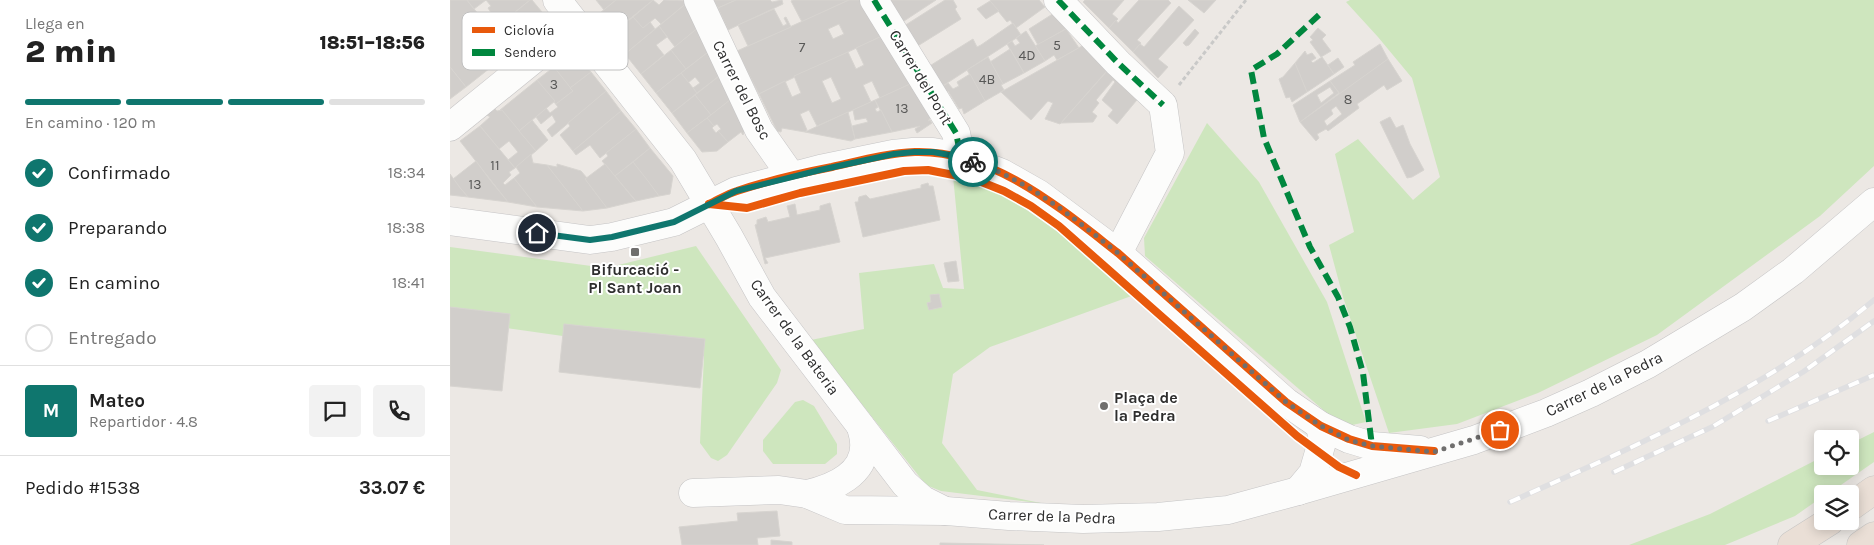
<!DOCTYPE html>
<html lang="es">
<meta charset="utf-8">
<style>
:root{--surface:#fff;--page:#f2f2f2;--text:#222;--muted:#767676;--line:#e0e0e0;--accent:#0f766e}
body{margin:0;font-family:Karla,sans-serif;background:var(--page);color:var(--text);height:100vh;display:flex;flex-direction:column;font-size:19px;white-space:nowrap}
*{box-sizing:border-box;margin:0}
p{font-size:16px;color:var(--muted)}
.icon{flex:none;width:28px;height:28px;fill:none;stroke:currentColor;stroke-width:2;stroke-linecap:round;stroke-linejoin:round}
.map{position:relative;flex:1;overflow:hidden}
.drawer{display:flex;flex-direction:column;background:var(--surface);width:450px}
.drawer>*{flex:none}
.buttons{position:absolute;left:1364px;top:430px;display:grid;gap:10px}
.buttons a{display:grid;place-items:center;width:45px;height:45px;border-radius:5px;background:var(--surface);box-shadow:0 2px 12px #0003;font-size:25px}
.pin{position:absolute;display:grid;place-items:center;width:42px;height:42px;color:#fff;margin:-21px;border:2px solid #fff;border-radius:50%;box-shadow:0 1px 5px #0007}
.courier{position:absolute;display:grid;place-items:center;width:50px;height:50px;margin:-25px;border:4px solid #0f766e;border-radius:50%;background:#fff;color:#222;box-shadow:0 1px 6px #0007}
.summary em{font-style:normal;font-weight:800}
.summary div{display:flex;flex-direction:column-reverse}
.summary{display:flex;align-items:center;justify-content:space-between;height:85px;padding:0 25px}
h1{font-size:32px;font-weight:800;line-height:38px}
.bar{display:grid;grid-template-columns:repeat(4,1fr);gap:8px 5px;align-content:center;height:60px;padding:0 25px}
.bar i{height:6px;border-radius:4px;background:var(--line)}
.bar .on{background:var(--accent)}
.bar p{grid-column:span 4}
.line{display:flex;align-items:center;gap:12px;padding:0 25px;border-top:1px solid var(--line)}
.line div{flex:1}
.round{display:grid;place-items:center;flex:none;width:52px;height:52px;border-radius:5px;background:var(--page)}
ol{padding:0 25px;list-style:none}
li{display:flex;align-items:center;gap:15px;height:55px}
li p{margin-inline-start:auto}
li .icon{padding:5px;border-radius:50%;background:var(--accent);color:#fff;stroke-width:4}
li:last-child{color:var(--muted)}
li i{width:28px;height:28px;border:2px solid var(--line);border-radius:50%}
main{display:flex;flex:1;min-height:0}
.map>svg:first-child{display:block}
.green{fill:#cee6be}
.building{fill:#d1cecb;stroke:#d7d4d0;fill-rule:evenodd}
.lines{fill:none;stroke-linecap:round;stroke-linejoin:round}
.street-casing{stroke:#c5c4c5;stroke-width:29}
.highway-casing{stroke:#c6c5c4;stroke-width:29}
.path{stroke:#c9c9c8;stroke-width:3;stroke-dasharray:4 2.5;stroke-linecap:butt}
.street{stroke:#fcfcfb;stroke-width:28}
.highway{stroke:#eadfd6;stroke-width:28}
.rail-casing{stroke:#dfdfe1;stroke-width:5.5}
.rail{stroke:#fff;stroke-width:4;stroke-dasharray:11;stroke-linecap:butt}
.quiet{stroke:#00873e;stroke-width:6;stroke-dasharray:12 6;stroke-linecap:butt}
.cycleway-casing{stroke:#fff;stroke-width:11}
.cycleway{stroke:#e8590c;stroke-width:8}
.done{stroke:#706f6e;stroke-width:5;stroke-dasharray:0 9}
.route{stroke:#0f766e;stroke-width:6}
.poi-dot{fill:#706f6e;stroke:#fff;stroke-width:2}
.labels{text-anchor:middle;dominant-baseline:central;stroke-width:4;stroke-linejoin:round;paint-order:stroke}
.number-label{font-size:14px;fill:#585857}
.street-label{font-size:16px;fill:#2e2e2e;stroke:#fff}
.poi-label{font-size:16px;font-weight:bold;fill:#2e2e2e;stroke:#fff}
.key{fill:#fff;stroke:#c0c0c0;stroke-width:1}
.key-label{font-size:14px;fill:#2e2e2e}
</style>
<main>
<section class="drawer">
<div class="summary"><div><h1>2 min</h1><p>Llega en</p></div><em>18:51–18:56</em></div>
<div class="bar"><i class="on"></i><i class="on"></i><i class="on"></i><i></i><p>En camino · 120 m</p></div>
<ol>
<li><svg class="icon" aria-label="check" viewBox="0 0 24 24"><path d="M5 12l5 5 9-10"/></svg>Confirmado<p>18:34</p></li>
<li><svg class="icon" aria-label="check" viewBox="0 0 24 24"><path d="M5 12l5 5 9-10"/></svg>Preparando<p>18:38</p></li>
<li><svg class="icon" aria-label="check" viewBox="0 0 24 24"><path d="M5 12l5 5 9-10"/></svg>En camino<p>18:41</p></li>
<li><i></i>Entregado</li>
</ol>
<div class="line" style="height:90px"><b class="round" style="background:var(--accent);color:#fff">M</b><div><b>Mateo</b><p>Repartidor · 4.8</p></div><a class="round"><svg class="icon" aria-label="chat" viewBox="0 0 24 24"><path d="M4 5h16v11H9l-5 4z"/></svg></a><a class="round"><svg class="icon" aria-label="phone" viewBox="0 0 24 24"><path d="M5 4h4l2 5-3 2q2 4 5 5l2-3 5 2v4C11 20 4 13 5 4z"/></svg></a></div>
<div class="line" style="height:65px"><div>Pedido #1538</div><b>33.07 €</b></div>
</section>
<div class="map">
<svg width="1424" height="545" viewBox="0 0 1424 545">
<rect width="100%" height="100%" fill="#ece8e4"/>
<!-- green -->
<g class="green">
<polygon points="900,0 1424,0 1424,166 1370,216 1207,335 1088,393 1007,424 939,433 893,297 879,245 904,232 885,154 908,139 963,200 990,177 962,78 928,37 896,2"/>
<polygon points="757,123 809,182 877,302 916,422 893,427 695,256 694,238"/>
<polygon points="522,171 653,264 687,294 540,347 503,374 492,443 527,490 596,504 491,491 476,485 361,340 414,329 409,273 484,264 493,288 514,289 503,176"/>
<polygon points="246,246 331,370 327,383 277,455 268,461 261,458 250,443 254,356 0,320 0,247 156,268"/>
<polygon points="353,400 364,406 387,444 387,454 375,464 323,464 313,451 313,440 345,402"/>
<polygon points="1424,432 1424,462 1378,494 1372,494 1372,497 1345,516 1275,545 1179,545 1260,514 1372,457 1372,466 1400,466 1400,444"/>
</g>
<!-- building -->
<g class="building">
<polygon points="0,0 17,0 59,53 16,87 0,67"/>
<polygon points="17,0 36,0 24,9"/>
<polygon points="36,0 80,0 42,31 38,26 46,20 38,8 41,6"/>
<polygon points="80,0 82,0 92,12 89,29 59,53 52,43 59,38 54,32 47,37 42,31"/>
<polygon points="146,0 166,0 154,10"/>
<polygon points="166,0 203,0 160,35 145,17"/>
<polygon points="203,0 209,5 214,0 239,1 211,24 205,18 193,28 183,17"/>
<polygon points="263,0 286,0 268,8"/>
<polygon points="286,0 320,0 322,2 332,0 333,4 278,30 268,8"/>
<polygon points="343,0 399,0 352,22 341,1"/>
<path d="M399 0H411L432 36 309 94 287 51ZM389 24 394 34 383 39 378 29Z"/>
<polygon points="438,0 486,0 451,23"/>
<polygon points="495,0 503,0 507,7 505,9 511,19 466,47 454,26"/>
<polygon points="541,0 589,0 595,7 566,28 560,20 557,22 540,1"/>
<polygon points="635,0 674,0 662,14 668,19 659,28 633,2"/>
<polygon points="689,0 718,0 721,3 687,40 691,43 683,52 659,28 666,20 668,23"/>
<polygon points="738,0 766,0 754,13"/>
<polygon points="239,1 250,26 225,47 209,26"/>
<polygon points="540,1 549,11 536,19 527,9"/>
<polygon points="729,6 744,20 708,59 718,67 708,78 683,52 690,44 694,47"/>
<polygon points="324,9 333,26 337,24 334,18 336,17 341,27 298,46 288,25"/>
<polygon points="609,10 617,28 588,45 579,29"/>
<polygon points="183,17 193,28 200,22 205,29 175,54 173,51 170,54 165,47 168,44 160,35"/>
<polygon points="563,23 571,35 491,87 478,67 523,39 527,47 531,45"/>
<polygon points="209,26 217,37 206,45 214,55 191,74 175,54"/>
<polygon points="250,26 262,49 236,69 221,50"/>
<polygon points="868,28 876,35 872,39 881,51 871,57 860,42 863,40 860,37"/>
<polygon points="616,29 629,48 607,60 604,55 595,61 585,46"/>
<polygon points="745,29 749,33 739,45 736,46 733,43"/>
<polygon points="576,31 595,61 574,73 557,44 562,41 565,46 570,43 566,38"/>
<path d="M432 36 460 84 430 98 422 81 413 85 421 102 367 126 359 110 350 114 357 130 355 132 332 128 331 132 327 131 309 94 335 81 342 97 351 93 344 76 398 52 406 69 414 65 406 48ZM381 77 391 99 382 103 372 81Z"/>
<polygon points="639,42 662,65 610,124 595,119 603,103 598,101 581,120 551,92"/>
<polygon points="930,44 938,59 890,94 880,81 905,65 903,62"/>
<polygon points="262,49 273,73 247,93 243,88 250,83 245,77 238,83 231,73"/>
<polygon points="560,49 574,73 553,84 540,62"/>
<polygon points="221,50 236,69 206,93 191,74"/>
<polygon points="855,51 857,55 862,53 866,58 861,61 863,63 872,57 884,74 857,92 845,63"/>
<polygon points="538,57 553,84 551,85 554,90 535,101 517,70"/>
<polygon points="114,58 130,59 141,72 120,88 104,67"/>
<polygon points="888,58 894,67 884,74 878,65"/>
<path d="M938 59 952 81 937 90 934 85 907 104 909 108 878 131 876 129 867 134 869 138 866 141 850 122ZM886 106 892 114 877 126 874 121 883 114 881 110Z"/>
<polygon points="845,63 857,92 842,102 840,97 836,98 829,79 833,77"/>
<polygon points="0,67 16,87 0,99"/>
<polygon points="104,67 123,91 106,104 87,80"/>
<polygon points="658,70 691,95 667,124 658,116 663,110 652,100 665,82 663,80 646,100 649,103 642,112 647,116 643,122 611,123"/>
<polygon points="141,72 156,91 102,137 97,130 106,122 102,115 91,124 86,117 96,108 100,113 108,107 104,102 106,104 123,91 120,88"/>
<polygon points="231,73 247,93 222,113 206,93"/>
<polygon points="273,73 285,96 261,115 245,95"/>
<polygon points="520,74 535,101 514,114 512,108 509,109 498,91 494,93 491,87 498,83 503,89 509,86 507,82"/>
<polygon points="87,80 105,101 69,131 50,110"/>
<path d="M880 81 889 93 850 122 843 105ZM880 87 884 93 871 103 867 95Z"/>
<polygon points="460,84 481,117 478,121 480,120 482,123 467,133 465,129 470,126 442,132 425,100"/>
<polygon points="156,91 171,111 123,151 110,135 120,126 118,123"/>
<polygon points="245,95 261,115 237,133 222,113"/>
<polygon points="285,96 297,123 293,135 291,132 278,142 268,131 271,129 267,124 264,126 257,118"/>
<polygon points="425,100 428,107 425,109 427,112 431,110 442,132 405,139 402,126 418,122 416,118 405,120 403,110"/>
<polygon points="45,109 47,111 52,110 86,151 65,168 58,160 68,152 59,141 49,149 30,126 40,117 37,115"/>
<polygon points="171,111 186,129 150,158 140,145 126,155 123,151"/>
<polygon points="398,112 405,139 401,141 355,132"/>
<polygon points="940,117 946,128 953,125 960,144 974,170 962,177 957,178 930,122"/>
<polygon points="257,118 264,126 262,128 266,133 268,131 278,142 267,151 252,152 237,133"/>
<polygon points="82,120 98,140 86,151 69,131"/>
<polygon points="30,126 65,168 59,172 61,175 53,183 55,185 64,178 87,207 58,202 10,141"/>
<polygon points="186,129 200,148 165,176 152,161 158,156 156,153"/>
<polygon points="200,148 223,176 220,194 209,196 183,162"/>
<polygon points="81,154 83,163 97,165 133,211 87,207 64,178 70,173 66,167"/>
<polygon points="26,161 40,180 58,202 18,197 11,189 3,179"/>
<polygon points="183,162 198,181 209,196 186,201 165,176"/>
<polygon points="107,164 131,171 137,178 135,179 157,208 133,211 97,165 107,167"/>
<polygon points="155,164 183,198 186,201 157,208 135,179"/>
<polygon points="0,174 11,189 18,197 0,195"/>
<polygon points="478,183 479,186 483,186 490,220 413,237 405,202 408,202 409,197 416,195 420,199 471,188 471,185"/>
<polygon points="380,203 390,242 315,258 318,263 315,264 305,225 307,224 307,220 316,217 318,222 340,217 337,206 345,204 347,215 370,210 370,206"/>
<polygon points="506,261 509,281 498,282 494,263"/>
<polygon points="489,294 492,307 479,310 477,303 481,302 480,295"/>
<polygon points="0,307 60,314 52,391 0,386"/>
<polygon points="114,324 255,339 250,388 109,372"/>
<polygon points="327,511 330,536 307,538 308,545 232,545 229,527 288,521 287,513"/>
<polygon points="321,540 342,542 342,545 321,545"/>
<polygon points="490,543 543,544 594,545 490,545"/>
</g>
<g class="lines">
<!-- street casing -->
<g class="street-casing">
<g id="street">
<polyline points="107,0 233,160 279,237 312,297 455,484 473,500 495,511"/>
<polyline points="248,0 309,130 342,177"/>
<polyline points="424,0 506,133 511,157"/>
<polyline points="608,0 668,63 713,105 720,153 668,253"/>
<polyline points="0,127 127,24"/>
<polyline points="0,221 140,240 162,237 224,222 286,191 370,169 443,154 463,152 483,152 511,157 552,173 589,194 668,253 836,402 871,426 899,439 922,446 970,450"/>
<polyline points="848,491 863,473 872,442 871,426"/>
<polyline points="243,493 329,490 357,494 395,510 496,511 559,516 633,519 708,517 778,510 848,491 1024,440 1096,413 1141,393 1198,364 1293,307 1343,271 1424,202"/>
<path d="M357 494C382 488 417 474 414 442 414 437 412 432 411 427"/>
</g>
</g>
<!-- highway casing -->
<g class="highway-casing">
<g id="highway">
<polyline points="1400,507 1424,490"/>
<polyline points="1342,545 1380,521"/>
<polyline points="1411,545 1424,536"/>
</g>
</g>
<!-- path -->
<polyline class="path" points="729,85 796,0"/>
<!-- street -->
<use href="#street" class="street"/>
<!-- highway -->
<use href="#highway" class="highway"/>
<!-- rail casing -->
<g class="rail-casing">
<g id="rail">
<polyline points="1318,421 1424,375"/>
<polyline points="1164,472 1262,427 1353,372 1424,321"/>
<path d="M1060 502C1186 446 1317 390 1424 300"/>
</g>
</g>
<!-- rail -->
<use href="#rail" class="rail"/>
<!-- quiet -->
<g class="quiet">
<polyline points="424,0 506,133 511,157"/>
<polyline points="608,0 668,63 713,105"/>
<polyline points="869,15 827,54 801,70 814,138 860,247 888,297 900,327 913,373 922,446"/>
</g>
<!-- cycleway casing -->
<g class="cycleway-casing">
<g id="cycleway">
<path d="M259 204C268 200 277 194 287 191 317 181 351 173 382 167 409 161 437 153 465 152 543 150 610 208 668 253L836 402 871 426 899 439 922 446 984 451"/>
<polyline points="259,204 297,208 350,193 454,171 478,170 524,179 554,191 581,206 609,226 847,436 889,467 906,475"/>
</g>
</g>
<!-- cycleway -->
<use href="#cycleway" class="cycleway"/>
</g>
<g class="lines">
<!-- done -->
<path class="done" d="M523 162C532 165 542 168 551 173 594 193 631 224 668 253L836 402 871 426 899 440 922 446 984 452 1050 430"/>
<!-- route -->
<polyline class="route" points="87,233 140,240 162,237 224,222 286,191 370,170 444,154 464,152 483,152 511,157 523,162"/>
</g>
<!-- markers -->
<g class="poi-dot">
<rect x="180" y="247" width="10" height="10" rx="2.5"/>
<circle cx="654" cy="406" r="5"/>
</g>
<g class="labels">
<!-- number labels -->
<g class="number-label">
<text x="607" y="45">5</text>
<text x="352" y="47">7</text>
<text x="577" y="55">4D</text>
<text x="537" y="79">4B</text>
<text x="104" y="84">3</text>
<text x="898" y="99">8</text>
<text x="452" y="108">13</text>
<text x="45" y="165">11</text>
<text x="25" y="184">13</text>
</g>
<!-- street labels -->
<g class="street-label">
<text transform="translate(471 77) rotate(59)">Carrer del Pont</text>
<text transform="translate(292 90) rotate(63)">Carrer del Bosc</text>
<text transform="translate(345 337) rotate(54)">Carrer de la Bateria</text>
<text transform="translate(1154 384) rotate(-26)">Carrer de la Pedra</text>
<text transform="translate(602 516) rotate(2)">Carrer de la Pedra</text>
</g>
<!-- poi labels -->
<g class="poi-label">
<text x="185" y="269">Bifurcació -<tspan x="185" dy="18">Pl Sant Joan</tspan></text>
<text x="664" y="397" text-anchor="start">Plaça de<tspan x="664" dy="18">la Pedra</tspan></text>
</g>
</g>
<!-- legend -->
<rect x="12" y="12" width="166" height="58" rx="8" class="key"/>
<rect x="22" y="27" width="23" height="6" fill="#e8590c"/>
<rect x="22" y="49" width="23" height="7" fill="#00873e"/>
<g class="key-label">
<text x="54" y="35">Ciclovía</text>
<text x="54" y="57">Sendero</text>
</g>
</svg>
<div class="buttons">
<a><svg class="icon" aria-label="locate" viewBox="0 0 24 24"><circle cx="12" cy="12" r="6"/><path d="M12 2v4M12 18v4M2 12h4M18 12h4"/></svg></a>
<a><svg class="icon" aria-label="layers" viewBox="0 0 24 24"><path d="M12 4l9 5-9 5-9-5zM3 14l9 5 9-5"/></svg></a>
</div>
<div class="pin" style="left:1050px;top:430px;background:#ea580c"><svg class="icon" aria-label="bag" viewBox="0 0 24 24"><path d="M5 8h14l-1 12H6zM9 8a3 3 0 0 1 6 0"/></svg></div>
<div class="pin" style="left:87px;top:233px;background:#1f2937"><svg class="icon" aria-label="home" viewBox="0 0 24 24"><path d="M3 11l9-7 9 7M6 9v11h12V9"/></svg></div>
<div class="courier" style="left:523px;top:162px"><svg class="icon" aria-label="bike" viewBox="0 0 24 24"><circle cx="6" cy="16" r="4"/><circle cx="18" cy="16" r="4"/><path d="M6 16l4-8h5l3 8M10 8l3 8H6M13 5h3"/></svg></div>
</div>
</main>
